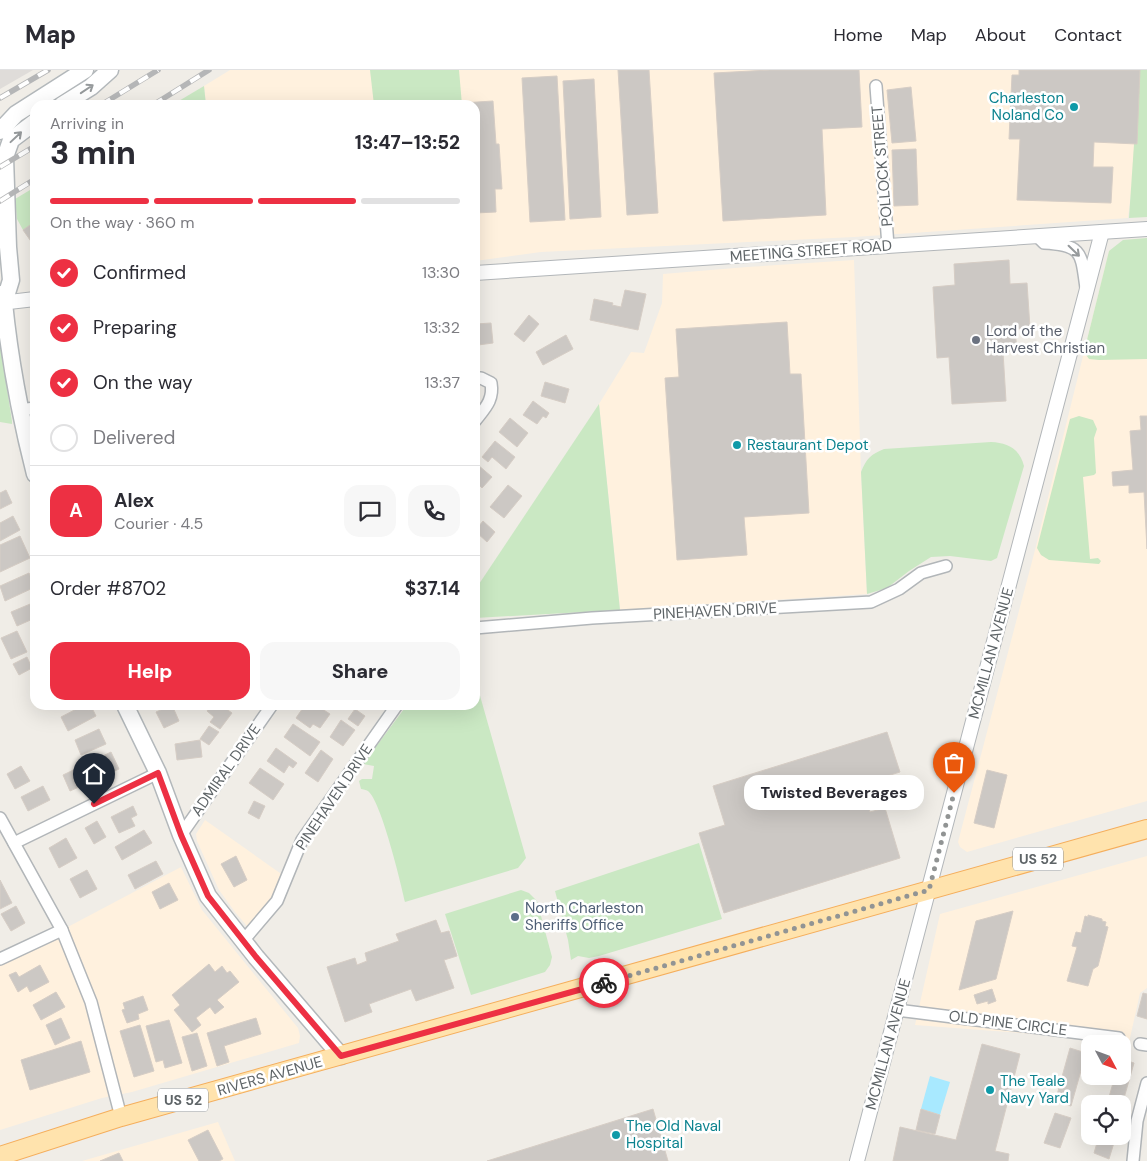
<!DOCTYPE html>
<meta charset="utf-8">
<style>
:root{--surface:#fff;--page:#f7f7f7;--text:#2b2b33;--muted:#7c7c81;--line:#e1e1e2;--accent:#ed3043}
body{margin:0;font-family:"DM Sans",sans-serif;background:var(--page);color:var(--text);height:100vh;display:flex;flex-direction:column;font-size:19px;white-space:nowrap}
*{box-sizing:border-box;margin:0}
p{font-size:16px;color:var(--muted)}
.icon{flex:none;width:28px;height:28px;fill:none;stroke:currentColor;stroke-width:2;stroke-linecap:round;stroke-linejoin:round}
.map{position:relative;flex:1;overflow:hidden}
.drawer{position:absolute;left:30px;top:30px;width:450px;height:610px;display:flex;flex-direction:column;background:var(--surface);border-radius:15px;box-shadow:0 5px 20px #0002}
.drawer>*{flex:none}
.needle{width:32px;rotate:131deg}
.fabs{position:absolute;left:1081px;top:965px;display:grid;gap:10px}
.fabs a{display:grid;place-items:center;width:50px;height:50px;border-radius:10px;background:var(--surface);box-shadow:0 5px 20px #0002;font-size:25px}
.pin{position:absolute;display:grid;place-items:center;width:42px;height:42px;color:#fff;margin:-51px -21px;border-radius:50% 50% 50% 0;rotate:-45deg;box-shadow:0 0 5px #0007}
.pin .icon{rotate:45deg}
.courier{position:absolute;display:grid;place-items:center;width:50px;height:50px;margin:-25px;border:4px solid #ed3043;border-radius:50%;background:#fff;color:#222;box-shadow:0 1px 6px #0007}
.bubble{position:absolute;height:35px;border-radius:15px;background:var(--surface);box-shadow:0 5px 20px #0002;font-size:16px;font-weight:800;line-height:35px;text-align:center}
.overview em{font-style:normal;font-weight:800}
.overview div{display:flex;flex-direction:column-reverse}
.overview{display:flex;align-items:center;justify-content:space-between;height:85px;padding:0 20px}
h1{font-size:32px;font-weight:800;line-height:38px}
.bar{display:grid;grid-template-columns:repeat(4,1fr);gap:8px 5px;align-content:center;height:60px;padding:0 20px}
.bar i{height:6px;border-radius:4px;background:var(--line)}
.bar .selected{background:var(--accent)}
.bar p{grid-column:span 4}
.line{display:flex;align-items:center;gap:12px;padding:0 20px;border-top:1px solid var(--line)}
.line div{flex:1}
.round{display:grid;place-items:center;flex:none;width:52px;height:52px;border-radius:15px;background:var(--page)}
ol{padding:0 20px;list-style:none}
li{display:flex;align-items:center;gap:15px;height:55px}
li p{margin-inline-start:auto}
li .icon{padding:5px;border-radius:50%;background:var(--accent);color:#fff;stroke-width:4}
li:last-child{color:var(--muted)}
li i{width:28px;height:28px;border:2px solid var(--line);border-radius:50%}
.action{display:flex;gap:10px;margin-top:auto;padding:10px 20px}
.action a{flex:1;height:58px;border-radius:15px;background:var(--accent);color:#fff;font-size:20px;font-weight:800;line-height:58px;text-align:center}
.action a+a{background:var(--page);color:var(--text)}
header{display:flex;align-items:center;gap:30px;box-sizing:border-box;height:70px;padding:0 25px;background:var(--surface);border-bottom:1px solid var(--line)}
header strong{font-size:24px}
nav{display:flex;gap:28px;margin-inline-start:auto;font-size:18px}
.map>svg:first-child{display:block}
.commercial{fill:#fff1de}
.industrial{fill:#dfdcd9}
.green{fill:#cae8c3}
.water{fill:#a8e9ff}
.building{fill:#ccc8c4;stroke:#d6cdc5}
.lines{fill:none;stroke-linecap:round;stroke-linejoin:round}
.minor-casing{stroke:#b2b6b9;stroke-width:14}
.tertiary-casing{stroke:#b2b6b9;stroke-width:16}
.secondary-casing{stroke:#b3b8bb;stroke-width:19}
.primary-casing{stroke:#f5ae5c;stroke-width:20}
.minor{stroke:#fff;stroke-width:11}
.tertiary{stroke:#fff;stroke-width:14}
.secondary{stroke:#fff;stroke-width:16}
.primary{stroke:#ffe3ad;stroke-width:18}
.rail-casing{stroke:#b5b6b7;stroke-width:5.5}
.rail{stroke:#fff;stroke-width:4;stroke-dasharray:11;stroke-linecap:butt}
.oneway{stroke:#969a9c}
.done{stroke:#919494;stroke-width:5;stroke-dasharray:0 9}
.route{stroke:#ed3043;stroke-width:6}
.culture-dot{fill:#0f9aa8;stroke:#fff;stroke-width:2}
.worship-dot{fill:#6b7280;stroke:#fff;stroke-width:2}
.service-dot{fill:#5c6f8a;stroke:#fff;stroke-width:2}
.labels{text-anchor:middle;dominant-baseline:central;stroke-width:5;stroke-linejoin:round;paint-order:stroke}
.shield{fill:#fff;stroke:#8e9295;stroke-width:1}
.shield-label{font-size:14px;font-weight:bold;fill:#5e6467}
.culture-label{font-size:15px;fill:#0d838f;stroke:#fff;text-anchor:start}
.street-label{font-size:15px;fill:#5e6467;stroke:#fff}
.worship-label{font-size:15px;fill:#5b616d;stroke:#fff;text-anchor:start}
.service-label{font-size:15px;fill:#4e5e75;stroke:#fff;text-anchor:start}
</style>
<header>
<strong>Map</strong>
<nav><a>Home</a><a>Map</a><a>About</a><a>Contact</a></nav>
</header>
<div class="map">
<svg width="1147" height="1091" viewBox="0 0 1147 1091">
<rect width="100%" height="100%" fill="#f0ede7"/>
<!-- commercial -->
<g class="commercial">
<polygon points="230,0 1140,0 1137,74 1128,148 854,167 541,182 475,191 475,35 206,35 204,16"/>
<polygon points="1147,168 1147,731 967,782 960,777 958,772 1035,480 1109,181"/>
<polygon points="854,190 861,402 867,524 620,540 599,334 631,282 644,283 662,233 663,204 747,197"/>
<polygon points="205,750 287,808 252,862 235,842 219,820 197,771 196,764"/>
<polygon points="1147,786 1147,918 1140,923 1128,977 1123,976 1122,974 1108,974 1059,966 915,955 940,844"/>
<polygon points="181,797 202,840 298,958 300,966 299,973 132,1022 102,1028 0,1060 0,889 62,860"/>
<polygon points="218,1052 235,1091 82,1091"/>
</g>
<!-- industrial -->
<polygon class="industrial" points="0,0 33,0 0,19"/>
<!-- green -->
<g class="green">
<polygon points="370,0 459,0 462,35 374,35"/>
<polygon points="1139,0 1147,0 1147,147 1129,148"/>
<polygon points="204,16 206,35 172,35"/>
<polygon points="35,117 35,157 33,154 23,160 17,149 15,129"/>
<polygon points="1147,168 1147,289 1099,290 1089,289 1084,282 1109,181 1123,170"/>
<polygon points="0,274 12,351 12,354 0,352"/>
<polygon points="599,334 620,540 475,548 475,520"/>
<polygon points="1079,346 1093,350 1097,359 1094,368 1096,403 1094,405 1083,407 1090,489 1098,488 1101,491 1099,494 1049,490 1041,485 1037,478 1070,349"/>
<path d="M991 372C1008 373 1020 379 1024 396L997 488 991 491 950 486 931 487 909 501 887 518 867 524 861 402C866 389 871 384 884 379Z"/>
<path d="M475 608 526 788 518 798 405 832C401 813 381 731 368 721 366 720 363 719 361 719L359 711 362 709H372L374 696 363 694 407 635H475Z"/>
<polygon points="699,773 722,849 599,886 589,888 578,886 571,890 568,870 555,821"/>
<polygon points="521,820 529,823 537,831 552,887 550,895 545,902 471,925 445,844"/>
</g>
<!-- water -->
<polygon class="water" points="930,1006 950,1012 940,1045 921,1039"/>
<!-- building -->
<g class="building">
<polygon points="618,0 649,0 658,143 627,145"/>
<polygon points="770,0 859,0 862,57 822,59 826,145 723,151 714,3"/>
<polygon points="1019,0 1140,0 1137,74 1094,72 1093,97 1113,97 1111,133 1017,130 1020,69 1009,69 1012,5 1019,5"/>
<polygon points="557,6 565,150 530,152 522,8"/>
<polygon points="594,9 601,147 570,149 563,11"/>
<polygon points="911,17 916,71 892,73 887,20"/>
<polygon points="493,31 496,74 499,74 502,119 495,119 496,142 475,143 475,35 462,35 462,33"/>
<polygon points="916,79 918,135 894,136 892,80"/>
<polygon points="33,153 35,157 35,177 23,160"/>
<polygon points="1009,190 1010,214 1027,213 1030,258 1015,259 1017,281 1003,282 1006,331 952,334 949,287 937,288 933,217 955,215 954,194"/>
<polygon points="625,220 646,224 638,260 590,250 594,229 613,233 612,235 621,237"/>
<polygon points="529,245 539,254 524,272 514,264"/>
<polygon points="787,252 790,304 801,304 809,443 744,447 747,485 677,490 665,308 679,307 676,259"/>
<polygon points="491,253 493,273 478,275 476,254"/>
<polygon points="566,265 573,279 543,295 536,282"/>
<polygon points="545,312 569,319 565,333 541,326"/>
<polygon points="533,331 549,343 546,348 543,346 537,354 523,345"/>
<polygon points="1140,346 1147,346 1147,479 1144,422 1129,423 1129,415 1113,416 1112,402 1133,400 1130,361 1141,360"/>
<polygon points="510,348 528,363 517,377 499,362"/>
<polygon points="495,371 515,387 506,399 492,387 488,392 482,387"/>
<polygon points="478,395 492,407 482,418 475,411 475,399"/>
<polygon points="508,415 522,426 504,448 490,437"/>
<polygon points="6,420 12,433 0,439 0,423"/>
<polygon points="13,446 20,460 0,471 0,453"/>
<polygon points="483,451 495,462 487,472 475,461"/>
<polygon points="20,466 30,488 0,502 0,475"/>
<polygon points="29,503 35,517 5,531 0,516"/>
<polygon points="35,532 35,548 17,556 11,542"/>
<polygon points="17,561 27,582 11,589 1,568"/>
<polygon points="27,587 32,598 19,605 13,594"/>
<polygon points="84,635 86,635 88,640 92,638 96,646 68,661 61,647"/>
<polygon points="172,635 179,651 164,658 156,642"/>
<polygon points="212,635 221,635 232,643 220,659 210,652 214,647 207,641"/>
<polygon points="305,635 316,635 330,644 320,658 313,654 310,658 296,648"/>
<polygon points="355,639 365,646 358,656 348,649"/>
<polygon points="341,650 355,660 343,676 330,667"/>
<polygon points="293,654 320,672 310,686 284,667"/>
<polygon points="209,656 219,662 209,675 200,669"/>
<polygon points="99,659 106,674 81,685 75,670"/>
<polygon points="887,662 900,702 861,714 870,742 885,738 900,788 724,843 699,763 725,755 713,716"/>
<polygon points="200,670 202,687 177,690 175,674"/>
<polygon points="276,678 297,693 293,698 289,695 284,703 267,691"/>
<polygon points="321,680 333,689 318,712 305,703"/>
<polygon points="111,682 119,699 70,721 63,705"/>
<polygon points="21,696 30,711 15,719 7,704"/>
<polygon points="260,698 284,714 273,730 249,713"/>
<polygon points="987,700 1007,705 994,758 974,753"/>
<polygon points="43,716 50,730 28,741 21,727"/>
<polygon points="254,731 265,736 259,749 248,743"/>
<polygon points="133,736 137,745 131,748 135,756 119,763 111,747"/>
<polygon points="97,751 106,767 94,774 85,758"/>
<polygon points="144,760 152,773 122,790 115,777"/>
<polygon points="66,768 77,788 59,798 49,778"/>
<polygon points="236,786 247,810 234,817 221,794"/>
<polygon points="156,791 163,804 135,819 128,805"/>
<polygon points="87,800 97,819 80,828 70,809"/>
<polygon points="0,810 12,833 0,839"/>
<polygon points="169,813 178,830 160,839 152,822"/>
<polygon points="16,836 25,853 11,861 1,844"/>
<polygon points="1013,841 996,909 959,920 976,851"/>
<polygon points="1088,845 1102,849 1102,851 1106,852 1105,856 1108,857 1098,896 1093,899 1088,916 1067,911 1077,877 1072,876 1076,862 1081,863 1085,846 1088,847"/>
<polygon points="436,850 441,863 449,861 457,886 444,890 454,918 416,931 411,919 369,934 372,942 345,952 327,897 355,888 357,895 367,891 365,883 399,871 396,864"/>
<polygon points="209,894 215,902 222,896 227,903 230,901 239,912 217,930 224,937 215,944 210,937 196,948 201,955 192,962 174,940 180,935 172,925"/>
<polygon points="40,895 49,912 30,922 27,916 18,922 9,905 16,902 19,907"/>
<polygon points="992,919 996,931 988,934 988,931 977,934 974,925"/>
<polygon points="56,922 65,937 41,950 33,935"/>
<polygon points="1143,923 1147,924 1147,949 1137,946"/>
<polygon points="143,926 148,940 138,944 139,949 127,953 122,940 125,939 123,933"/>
<polygon points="61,948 70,968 55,975 46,955"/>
<polygon points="256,948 261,964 224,976 229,992 217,996 207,963"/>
<polygon points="169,950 182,993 165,998 163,990 156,992 146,956"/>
<polygon points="140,955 154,1001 134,1007 120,961"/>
<polygon points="197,963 207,996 192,1001 182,967"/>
<polygon points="81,971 90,1002 30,1020 21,990"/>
<polygon points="982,974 1020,984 995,1081 1009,1084 1008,1091 893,1091 900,1057 956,1070"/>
<polygon points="1070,978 1086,983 1071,1036 1055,1032"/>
<polygon points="1122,989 1134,993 1122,1035 1122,1034 1107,1034 1115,1006 1122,1006"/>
<polygon points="653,1039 668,1091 487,1091"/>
<polygon points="921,1039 940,1045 935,1064 916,1060"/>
<polygon points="1055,1043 1071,1048 1060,1078 1044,1073"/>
<polygon points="208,1060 223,1089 219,1091 199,1091 188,1070"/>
<polygon points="1099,1066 1116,1066 1109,1089 1094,1083"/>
<polygon points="119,1083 123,1091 100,1091"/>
</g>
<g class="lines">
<!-- minor casing -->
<g class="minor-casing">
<g id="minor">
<polyline points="876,16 888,176"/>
<path d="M1037 166 1044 173C1083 175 1081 183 1086 218"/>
<path d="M475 308H481L491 313C494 330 485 338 475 351"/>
<polyline points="19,340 35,338"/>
<polyline points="475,558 592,548 871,532 899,519 921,503 946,496"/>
<polyline points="0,748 62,860 91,932 121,1047"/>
<polyline points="181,765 272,635"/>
<polyline points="14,773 158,703"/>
<polyline points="243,871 277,831 302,770 397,635"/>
<polyline points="0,889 62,860"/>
<polyline points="897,940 1119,968"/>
<polyline points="1140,974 1147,975"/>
<polyline points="1133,1091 1137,1051 1147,1013"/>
</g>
</g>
<!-- tertiary casing -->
<g class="tertiary-casing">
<g id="tertiary">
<polyline points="475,203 1147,159"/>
<polyline points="0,233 35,229"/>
<polyline points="857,1091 1102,162"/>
</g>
</g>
<!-- secondary casing -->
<g class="secondary-casing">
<g id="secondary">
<polyline points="62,35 91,17 110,0"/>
<polyline points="0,61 16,44 85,0"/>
<path d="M0 224 4 233C10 293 20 345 35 404"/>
<polyline points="4,233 11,210 8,177 5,87 11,70 35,52"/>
<polyline points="125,635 158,703 181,765 208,826 256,887 341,986"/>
</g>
</g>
<!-- primary casing -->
<g class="primary-casing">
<polyline id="primary" points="0,1086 121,1047 1147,759"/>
</g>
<!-- minor -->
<use href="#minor" class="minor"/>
<!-- tertiary -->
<use href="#tertiary" class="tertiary"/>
<!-- secondary -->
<use href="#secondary" class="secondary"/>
<!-- primary -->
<use href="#primary" class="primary"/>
<!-- rail casing -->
<g class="rail-casing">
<g id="rail">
<polyline points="0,28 48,0"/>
<polyline points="101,35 158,0"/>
<polyline points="153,35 209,0"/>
<polyline points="0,97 35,76"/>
<polyline points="0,131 35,109"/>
</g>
</g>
<!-- rail -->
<use href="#rail" class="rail"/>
</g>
<!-- one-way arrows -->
<defs><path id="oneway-shaft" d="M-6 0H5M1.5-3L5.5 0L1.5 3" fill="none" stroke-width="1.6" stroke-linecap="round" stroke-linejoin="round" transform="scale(1.25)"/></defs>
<g class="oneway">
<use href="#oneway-shaft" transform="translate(87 19) rotate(-34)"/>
<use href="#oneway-shaft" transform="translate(16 67) rotate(-43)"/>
<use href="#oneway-shaft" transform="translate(1074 181) rotate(44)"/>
</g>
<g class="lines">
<!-- done -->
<polyline class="done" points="604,913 929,820 954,723"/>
<!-- route -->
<polyline class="route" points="94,734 158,703 181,765 208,826 256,887 341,986 604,913"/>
</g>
<!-- markers -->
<g class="culture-dot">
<circle cx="1074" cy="37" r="5"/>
<circle cx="737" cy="375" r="5"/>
<circle cx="990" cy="1020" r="5"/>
<circle cx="616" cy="1065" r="5"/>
</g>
<circle class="worship-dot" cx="976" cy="270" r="5"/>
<circle class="service-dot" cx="515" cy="847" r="5"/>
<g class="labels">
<!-- shield labels -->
<g class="shield">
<rect x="1013" y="777.5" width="50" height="23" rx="4"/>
<rect x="158" y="1018.5" width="50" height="23" rx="4"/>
</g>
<g class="shield-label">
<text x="1038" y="789">US 52</text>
<text x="183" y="1030">US 52</text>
</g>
<!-- culture labels -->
<g class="culture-label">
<text x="1064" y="28" text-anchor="end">Charleston<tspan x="1064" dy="17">Noland Co</tspan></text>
<text x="747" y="375">Restaurant Depot</text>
<text x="1000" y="1011">The Teale<tspan x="1000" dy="17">Navy Yard</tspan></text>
<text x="626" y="1056">The Old Naval<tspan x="626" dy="17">Hospital</tspan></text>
</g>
<!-- street labels -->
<g class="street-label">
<text transform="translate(882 96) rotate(-95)">POLLOCK STREET</text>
<text transform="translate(811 181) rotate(-4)">MEETING STREET ROAD</text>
<text transform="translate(715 541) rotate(-3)">PINEHAVEN DRIVE</text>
<text transform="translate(991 583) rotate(-75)">MCMILLAN AVENUE</text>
<text transform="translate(226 700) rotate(-55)">ADMIRAL DRIVE</text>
<text transform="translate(334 727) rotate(-56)">PINEHAVEN DRIVE</text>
<text transform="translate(1008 953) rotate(7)">OLD PINE CIRCLE</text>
<text transform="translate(888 974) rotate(-75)">MCMILLAN AVENUE</text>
<text transform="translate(270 1006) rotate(-16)">RIVERS AVENUE</text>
</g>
<!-- worship labels -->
<g class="worship-label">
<text x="986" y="261">Lord of the<tspan x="986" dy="17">Harvest Christian</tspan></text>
</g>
<!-- service labels -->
<g class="service-label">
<text x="525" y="838">North Charleston<tspan x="525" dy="17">Sheriffs Office</tspan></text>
</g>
</g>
</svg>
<div class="fabs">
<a><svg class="needle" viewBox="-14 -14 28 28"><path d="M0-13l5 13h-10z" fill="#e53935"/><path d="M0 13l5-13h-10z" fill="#7c7c81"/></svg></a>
<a><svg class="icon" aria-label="locate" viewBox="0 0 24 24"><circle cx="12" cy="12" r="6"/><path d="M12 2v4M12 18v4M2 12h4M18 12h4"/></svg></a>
</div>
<div class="pin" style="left:954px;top:723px;background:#ea580c"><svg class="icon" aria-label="bag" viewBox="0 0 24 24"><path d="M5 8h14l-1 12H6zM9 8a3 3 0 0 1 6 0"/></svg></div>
<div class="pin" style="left:94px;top:734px;background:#1f2937"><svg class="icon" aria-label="home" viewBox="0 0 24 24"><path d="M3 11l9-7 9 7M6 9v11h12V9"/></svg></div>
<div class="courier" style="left:604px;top:913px"><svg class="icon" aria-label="bike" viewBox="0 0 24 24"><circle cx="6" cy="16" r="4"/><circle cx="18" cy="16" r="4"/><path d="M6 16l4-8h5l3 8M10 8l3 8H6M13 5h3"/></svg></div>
<div class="bubble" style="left:744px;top:705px;width:180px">Twisted Beverages</div>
<section class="drawer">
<div class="overview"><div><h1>3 min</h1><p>Arriving in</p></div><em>13:47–13:52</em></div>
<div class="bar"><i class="selected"></i><i class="selected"></i><i class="selected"></i><i></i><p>On the way · 360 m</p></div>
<ol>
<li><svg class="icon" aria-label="check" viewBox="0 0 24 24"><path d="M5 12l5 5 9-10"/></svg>Confirmed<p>13:30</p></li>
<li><svg class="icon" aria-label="check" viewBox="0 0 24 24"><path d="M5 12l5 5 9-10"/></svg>Preparing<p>13:32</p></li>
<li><svg class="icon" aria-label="check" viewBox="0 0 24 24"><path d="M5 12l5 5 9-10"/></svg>On the way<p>13:37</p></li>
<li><i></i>Delivered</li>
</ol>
<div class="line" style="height:90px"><b class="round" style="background:var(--accent);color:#fff">A</b><div><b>Alex</b><p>Courier · 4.5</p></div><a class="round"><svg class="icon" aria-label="chat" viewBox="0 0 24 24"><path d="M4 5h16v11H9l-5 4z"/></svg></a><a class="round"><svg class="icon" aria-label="phone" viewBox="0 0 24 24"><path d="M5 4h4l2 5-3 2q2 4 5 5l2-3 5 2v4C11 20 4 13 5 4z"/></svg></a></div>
<div class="line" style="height:65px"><div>Order #8702</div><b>$37.14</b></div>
<div class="action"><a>Help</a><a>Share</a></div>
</section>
</div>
